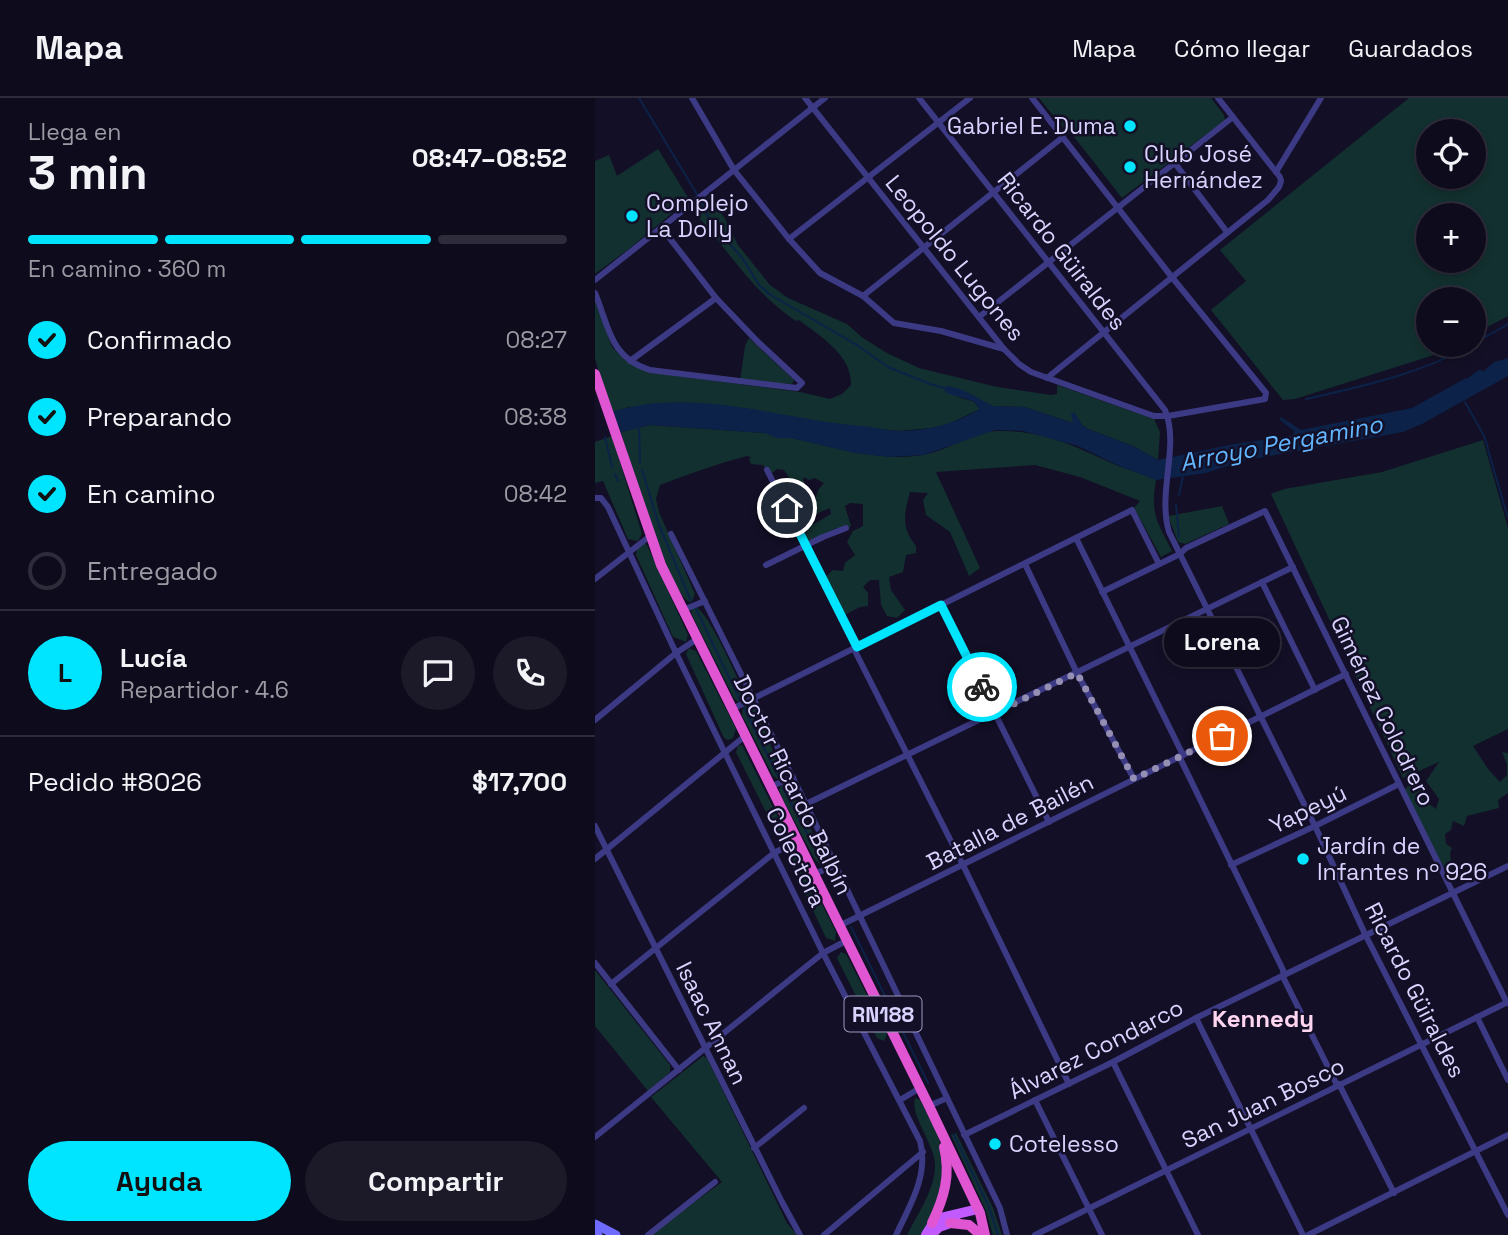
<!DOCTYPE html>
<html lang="es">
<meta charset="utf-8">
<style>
:root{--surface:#0e0b1c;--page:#1c1929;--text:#f1f3f6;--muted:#9b9ba3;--line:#2e2b3b;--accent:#00e5ff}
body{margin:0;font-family:"Space Grotesk",sans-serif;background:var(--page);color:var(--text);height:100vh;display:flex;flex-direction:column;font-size:26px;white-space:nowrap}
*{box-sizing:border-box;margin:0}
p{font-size:23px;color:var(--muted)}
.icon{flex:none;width:38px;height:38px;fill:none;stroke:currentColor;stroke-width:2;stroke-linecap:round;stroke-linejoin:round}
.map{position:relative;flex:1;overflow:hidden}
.panel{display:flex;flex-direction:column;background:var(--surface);width:595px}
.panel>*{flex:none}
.buttons{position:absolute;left:821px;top:21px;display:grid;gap:14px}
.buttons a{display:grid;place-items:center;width:70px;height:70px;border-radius:50%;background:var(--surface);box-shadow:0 4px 10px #0003,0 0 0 2px var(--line);font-size:35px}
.pin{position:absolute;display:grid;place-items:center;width:60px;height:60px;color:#fff;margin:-30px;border:4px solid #fff;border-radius:50%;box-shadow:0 2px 7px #0007}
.courier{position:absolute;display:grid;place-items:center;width:70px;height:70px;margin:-35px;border:5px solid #00e5ff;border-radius:50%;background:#fff;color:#222;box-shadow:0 2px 9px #0007}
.bubble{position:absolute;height:49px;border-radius:24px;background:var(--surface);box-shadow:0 4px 10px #0003,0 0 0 2px var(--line);font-size:23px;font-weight:700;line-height:49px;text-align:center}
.summary em{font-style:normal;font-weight:700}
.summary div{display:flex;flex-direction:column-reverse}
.summary{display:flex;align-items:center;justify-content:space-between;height:119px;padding:0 28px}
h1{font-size:46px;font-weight:700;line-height:52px}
.bar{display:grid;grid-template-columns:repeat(4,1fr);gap:10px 7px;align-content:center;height:84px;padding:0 28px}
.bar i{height:9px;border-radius:5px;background:var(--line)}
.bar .active{background:var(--accent)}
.bar p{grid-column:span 4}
.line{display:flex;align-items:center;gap:18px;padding:0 28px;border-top:2px solid var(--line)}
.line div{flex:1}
.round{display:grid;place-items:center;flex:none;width:74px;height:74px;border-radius:37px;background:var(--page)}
ol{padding:0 28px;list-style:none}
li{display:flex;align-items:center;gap:21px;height:77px}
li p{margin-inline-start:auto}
li .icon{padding:7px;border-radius:50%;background:var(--accent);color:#111;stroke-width:4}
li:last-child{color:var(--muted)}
li i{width:38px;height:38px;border:4px solid var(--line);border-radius:50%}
.action{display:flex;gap:14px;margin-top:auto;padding:14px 28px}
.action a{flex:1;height:80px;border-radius:42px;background:var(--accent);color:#111;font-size:28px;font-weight:700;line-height:80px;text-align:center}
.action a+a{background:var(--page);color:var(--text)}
header{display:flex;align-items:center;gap:42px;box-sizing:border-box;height:98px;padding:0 35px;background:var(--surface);border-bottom:2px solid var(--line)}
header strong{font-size:33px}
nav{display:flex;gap:38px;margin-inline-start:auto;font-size:24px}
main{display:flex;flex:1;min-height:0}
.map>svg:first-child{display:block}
.green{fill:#12302f;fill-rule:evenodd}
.water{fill:#0c2248}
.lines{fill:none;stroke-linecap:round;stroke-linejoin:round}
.stream{stroke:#0c2248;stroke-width:2}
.minor{stroke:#3d3a85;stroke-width:6}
.secondary{stroke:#6f6bff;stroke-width:9}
.primary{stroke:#c25bff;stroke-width:10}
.trunk{stroke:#e055d1;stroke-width:10}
.done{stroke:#948fb3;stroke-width:7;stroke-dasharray:0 12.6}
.route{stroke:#00e5ff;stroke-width:9}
.poi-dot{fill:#00e5ff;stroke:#130f26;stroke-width:2.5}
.labels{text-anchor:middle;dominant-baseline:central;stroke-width:5;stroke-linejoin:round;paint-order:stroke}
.shield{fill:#130f26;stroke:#9e99be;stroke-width:2}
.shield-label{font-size:21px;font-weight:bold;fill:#d9d4ff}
.poi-label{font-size:23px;fill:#d9d4ff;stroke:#130f26;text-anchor:start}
.street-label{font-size:23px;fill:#d9d4ff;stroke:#130f26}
.water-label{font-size:24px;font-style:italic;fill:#62b6ff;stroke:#130f26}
.neighbourhood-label{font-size:24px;font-weight:bold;fill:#ffd6f0;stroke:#130f26}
</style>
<header>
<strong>Mapa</strong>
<nav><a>Mapa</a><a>Cómo llegar</a><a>Guardados</a></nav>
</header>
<main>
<section class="panel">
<div class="summary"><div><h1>3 min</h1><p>Llega en</p></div><em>08:47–08:52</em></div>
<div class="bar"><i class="active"></i><i class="active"></i><i class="active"></i><i></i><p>En camino · 360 m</p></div>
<ol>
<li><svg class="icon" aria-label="check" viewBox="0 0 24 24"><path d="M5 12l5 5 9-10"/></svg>Confirmado<p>08:27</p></li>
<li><svg class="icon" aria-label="check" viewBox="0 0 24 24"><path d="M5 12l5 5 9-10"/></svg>Preparando<p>08:38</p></li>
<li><svg class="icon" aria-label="check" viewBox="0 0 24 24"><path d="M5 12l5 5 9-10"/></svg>En camino<p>08:42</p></li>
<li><i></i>Entregado</li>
</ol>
<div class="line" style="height:126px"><b class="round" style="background:var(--accent);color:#111">L</b><div><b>Lucía</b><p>Repartidor · 4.6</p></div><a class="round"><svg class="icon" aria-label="chat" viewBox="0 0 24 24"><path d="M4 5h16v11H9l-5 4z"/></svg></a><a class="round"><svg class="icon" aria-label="phone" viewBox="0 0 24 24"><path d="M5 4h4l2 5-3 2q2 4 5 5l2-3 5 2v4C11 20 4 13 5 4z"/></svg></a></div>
<div class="line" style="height:91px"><div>Pedido #8026</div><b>$17,700</b></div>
<div class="action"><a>Ayuda</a><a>Compartir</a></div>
</section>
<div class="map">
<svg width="913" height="1137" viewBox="0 0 913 1137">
<rect width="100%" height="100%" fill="#130f26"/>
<!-- green -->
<g class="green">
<polygon points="444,0 616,0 629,17 630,22 527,100 476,35 473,36"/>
<path d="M814 0H913V218L879 236 878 201H833V247H858L839 257 700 301 688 302 616 212 651 183 625 152ZM878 33V79H833V33ZM878 117V163H833V117Z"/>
<polygon points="63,51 94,101 35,150 0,176 0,63 14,57 22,78"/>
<path d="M114 100 129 119 143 147 175 187 193 200 252 226 268 240 292 255 324 270 402 289 456 297 462 296V287L559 321 565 334 563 362 538 348 493 331 487 327 479 314 478 325 429 309 398 308 385 302 361 299 378 303 385 311 347 329 304 333 245 327 128 307 34 309 17 314 0 261V203L17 249 29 261 59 275 205 294 235 301 247 296 256 287C257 257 226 239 204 222L201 223C167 199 153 180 128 149 118 136 107 124 97 111Z"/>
<polygon points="154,240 199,282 197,286 145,283 150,248"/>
<path d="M55 327 170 335C181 340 190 339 201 341 242 350 285 364 328 357 353 353 377 333 404 333 449 332 481 349 521 367 534 372 548 376 561 382 555 416 562 423 577 453L566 459 539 410 545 403 485 379 440 367 341 374 385 470 374 478 355 434 331 417 328 402 333 395 315 394C309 416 306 430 321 448V455L311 457 308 474 294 479 296 492 310 512 302 520 292 518 286 507 284 482H275L268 489 273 495V508L265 509 248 518 229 480 238 472 248 473 250 465 260 457 252 444 258 433 268 428V406L255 405 250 408 256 428 248 434 242 430 213 443 210 437 214 429 236 416 235 410 209 421 204 418 219 405 223 392 229 385 220 380 214 382 208 379 210 390 207 395H204L189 372 182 371 177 375 167 367 156 366 154 361 156 359 152 358C122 366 93 376 65 387L61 401 64 414 100 496 97 504H94C72 490 35 365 26 334Z"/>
<polygon points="17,338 47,436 43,443 33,441 8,383 0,385 0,344"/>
<polygon points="888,342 913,430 913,631 878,648 893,671 905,684 912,677 912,666 907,654 913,655 913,695 903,702 904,710 872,718 869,728 858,723 856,732 850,736 851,746 857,750 855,755 857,771 850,770 842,759 810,692 814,686 825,683 825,699 841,711 844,701 831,683 844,664 808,680 676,396 689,391 787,374"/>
<polygon points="627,408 634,426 590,446 583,444 573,418"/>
<polygon points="49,445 52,447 93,537 91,544 78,539 41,457 42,451"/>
<path d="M99 508C114 513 141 578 150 596L147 603 143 604 139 600 97 517 96 511Z"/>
<polygon points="94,550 101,553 141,631 138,640 133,642 129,640 91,556"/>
<polygon points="155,607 161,611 187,675 184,682 178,678 147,617 148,609"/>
<polygon points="147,647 190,733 191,741 189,744 185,742 141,654 143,648"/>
<polygon points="187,687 197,693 225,750 229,760 228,766 225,767 219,760 185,696 184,691"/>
<polygon points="197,755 202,757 241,834 240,843 231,840 194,761"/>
<polygon points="246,854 251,856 292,936 289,943 282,940 242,860"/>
<polygon points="0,872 75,967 75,974 53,993 0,928"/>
<polygon points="108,958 112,960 192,1125 202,1137 54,1137 127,1084 56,999"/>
<path d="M320 1000 325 1002C331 1015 340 1028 344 1042 354 1075 343 1108 327 1137H312C322 1117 341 1090 340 1066 339 1045 315 1018 320 1000Z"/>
<polygon points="361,1035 398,1110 407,1137 398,1137 391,1113 356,1037"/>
</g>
<!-- water -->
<path class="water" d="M913 260V278L827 326 808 334 647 363 611 375 561 382 522 367 483 348 428 333 400 332 329 357 293 359 260 355 196 340H181L170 335 55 327 26 334 17 314C97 288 185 321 266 328 278 329 291 332 303 333 332 333 360 326 385 311L378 303 351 295 349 290 353 288 368 292 398 308 429 309 478 325 476 316 479 314 487 327 493 331 538 348 563 362 639 346 696 338 700 334 684 321 686 319 706 332 817 310 869 281 873 280 884 272 889 273 899 264Z"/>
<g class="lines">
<!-- stream -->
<g class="stream">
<polyline points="44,0 103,98"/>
<polyline points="106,103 115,123 148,161 164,187 174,196 262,247 293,269 335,286 349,290"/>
<polyline points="878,246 913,226"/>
<path d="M711 301C768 288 825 276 877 247"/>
<polyline points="870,304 889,338 893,350"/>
<polyline points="44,328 45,365"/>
<polyline points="10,339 17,369"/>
<polyline points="893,352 913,420"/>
<polyline points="47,372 64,427 96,503"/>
<polyline points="20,376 23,383"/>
<polyline points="584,397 588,378"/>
<polyline points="581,407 584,439"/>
<polyline points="100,509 145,602"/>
<polyline points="149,610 184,680"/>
<polyline points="188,690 227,764"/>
<polyline points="256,829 333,985"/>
<polyline points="359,1037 394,1109 403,1137"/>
</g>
<!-- minor -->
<g class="minor">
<polyline points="97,0 139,72 194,141 225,175 268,198 299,225 346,233 409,251"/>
<polyline points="210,0 409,251 424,266 436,274 559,318 573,318 670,301 671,295 576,178 437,0"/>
<path d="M324 0 570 312C585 349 562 393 574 434L720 728 770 836 913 1117"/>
<polyline points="579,64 632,134"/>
<polyline points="681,74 726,0"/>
<polyline points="194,141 375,0"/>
<polyline points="0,182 230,0"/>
<path d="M0 195C14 229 15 260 55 272L202 290 207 285 162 243 121 200 66 129"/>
<polyline points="268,198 468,39"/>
<polyline points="384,219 638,19"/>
<polyline points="35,263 121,200"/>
<polyline points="452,280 673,102 684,89 686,83 685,79 623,0"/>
<polyline points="172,372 262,549"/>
<path d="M0 400H6L13 409 81 555 228 855 325 1043C334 1077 315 1107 301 1137"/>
<polyline points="76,436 211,706 405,1110 412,1137"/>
<polyline points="481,440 588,657"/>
<polyline points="430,466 482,575 539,681"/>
<polyline points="171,467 228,439 251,430"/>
<polyline points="0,481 55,438"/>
<polyline points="667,484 720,592"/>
<polyline points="507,494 585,456 591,450 670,413 912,905"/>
<polyline points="346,507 454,724"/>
<polyline points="88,512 110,503"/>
<polyline points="259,551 368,767 474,986"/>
<polyline points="137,611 537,412 564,466"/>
<polyline points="0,622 81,555 102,541"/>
<polyline points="584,658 688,872 689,881 742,987"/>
<polyline points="175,689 198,679"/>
<polyline points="211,706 698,469"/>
<polyline points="0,728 187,1104 205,1137"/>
<polyline points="0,761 150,638"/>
<polyline points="636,767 720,728 804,686"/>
<polyline points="219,776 241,767"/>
<polyline points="244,828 751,576"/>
<polyline points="0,865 84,972"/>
<polyline points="16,886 179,755 202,743"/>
<polyline points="882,919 913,982"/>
<polyline points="601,920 708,1137"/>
<polyline points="518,964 603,1137"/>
<polyline points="744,986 799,1095"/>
<polyline points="305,1002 325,990"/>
<polyline points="440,1002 507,1137"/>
<polyline points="334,1008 352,1000"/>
<polyline points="369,1037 518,964 601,920 913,768"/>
<polyline points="0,1039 228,855 251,843"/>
<polyline points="159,1050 209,1010"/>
<polyline points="53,1137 120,1084"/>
<polyline points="229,1137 328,1054"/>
<polyline points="440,1137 913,904"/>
<polyline points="713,1137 913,1037"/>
</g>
<!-- secondary -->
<g class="secondary">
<polyline points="0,1126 21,1137"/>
<polyline points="0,1135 3,1137"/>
</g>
<!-- primary -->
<g class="primary">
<polyline points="331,1137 341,1121 383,1111"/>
<polyline points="336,1137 344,1129 361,1123"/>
</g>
<!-- trunk -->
<g class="trunk">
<polyline points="0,276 66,467 334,1008 385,1115 390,1137"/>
<path d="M337 1125C349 1100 356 1077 349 1049"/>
<polyline points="355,1125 374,1127 386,1137"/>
</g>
</g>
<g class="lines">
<!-- done -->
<polyline class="done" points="387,589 400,615 482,575 539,681 627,638"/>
<!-- route -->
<polyline class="route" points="192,410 262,549 346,507 387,589"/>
</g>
<!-- markers -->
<g class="poi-dot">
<circle cx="535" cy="28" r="7"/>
<circle cx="535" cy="69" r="7"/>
<circle cx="37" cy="118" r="7"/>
<circle cx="708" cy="761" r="7"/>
<circle cx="400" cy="1046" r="7"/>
</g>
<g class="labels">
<!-- shield labels -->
<rect class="shield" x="249.5" y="898.5" width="77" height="35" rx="5"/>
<g class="shield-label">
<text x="288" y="916">RN188</text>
</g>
<!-- poi labels -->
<g class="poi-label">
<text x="521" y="28" text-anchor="end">Gabriel E. Duma</text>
<text x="549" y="56">Club José<tspan x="549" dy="26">Hernández</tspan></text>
<text x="51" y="105">Complejo<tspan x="51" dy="26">La Dolly</tspan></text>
<text x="722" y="748">Jardín de<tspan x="722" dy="26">Infantes nº 926</tspan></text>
<text x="414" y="1046">Cotelesso</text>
</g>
<!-- street labels -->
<g class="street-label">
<text transform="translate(467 153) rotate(52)">Ricardo Güiraldes</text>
<text transform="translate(360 160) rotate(51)">Leopoldo Lugones</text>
<text transform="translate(788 613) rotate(64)">Giménez Colodrero</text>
<text transform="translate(198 687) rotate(64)">Doctor Ricardo Balbín</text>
<text transform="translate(713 711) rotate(-26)">Yapeyú</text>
<text transform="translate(415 724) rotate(-27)">Batalla de Bailén</text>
<text transform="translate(201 759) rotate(64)">Colectora</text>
<text transform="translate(820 892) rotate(63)">Ricardo Güiraldes</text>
<text transform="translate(117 925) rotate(64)">Isaac Annan</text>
<text transform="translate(501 951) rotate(-27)">Álvarez Condarco</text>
<text transform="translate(668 1005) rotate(-26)">San Juan Bosco</text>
</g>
<!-- water labels -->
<g class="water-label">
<text transform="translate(686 345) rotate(-11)">Arroyo Pergamino</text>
</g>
<!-- neighbourhood labels -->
<g class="neighbourhood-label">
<text x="668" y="920">Kennedy</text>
</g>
</g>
</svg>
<div class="buttons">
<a><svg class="icon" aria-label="locate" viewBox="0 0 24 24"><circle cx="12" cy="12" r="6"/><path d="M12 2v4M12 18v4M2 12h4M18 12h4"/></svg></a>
<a>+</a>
<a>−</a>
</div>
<div class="pin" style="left:627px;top:638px;background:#ea580c"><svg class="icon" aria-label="bag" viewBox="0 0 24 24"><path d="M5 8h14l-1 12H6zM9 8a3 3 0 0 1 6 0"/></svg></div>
<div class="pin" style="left:192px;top:410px;background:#1f2937"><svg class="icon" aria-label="home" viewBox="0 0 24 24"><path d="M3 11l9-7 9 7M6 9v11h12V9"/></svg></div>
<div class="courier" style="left:387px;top:589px"><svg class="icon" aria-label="bike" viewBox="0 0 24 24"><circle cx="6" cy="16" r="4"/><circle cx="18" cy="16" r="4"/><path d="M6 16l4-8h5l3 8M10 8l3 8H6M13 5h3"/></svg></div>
<div class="bubble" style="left:569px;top:520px;width:116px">Lorena</div>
</div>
</main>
